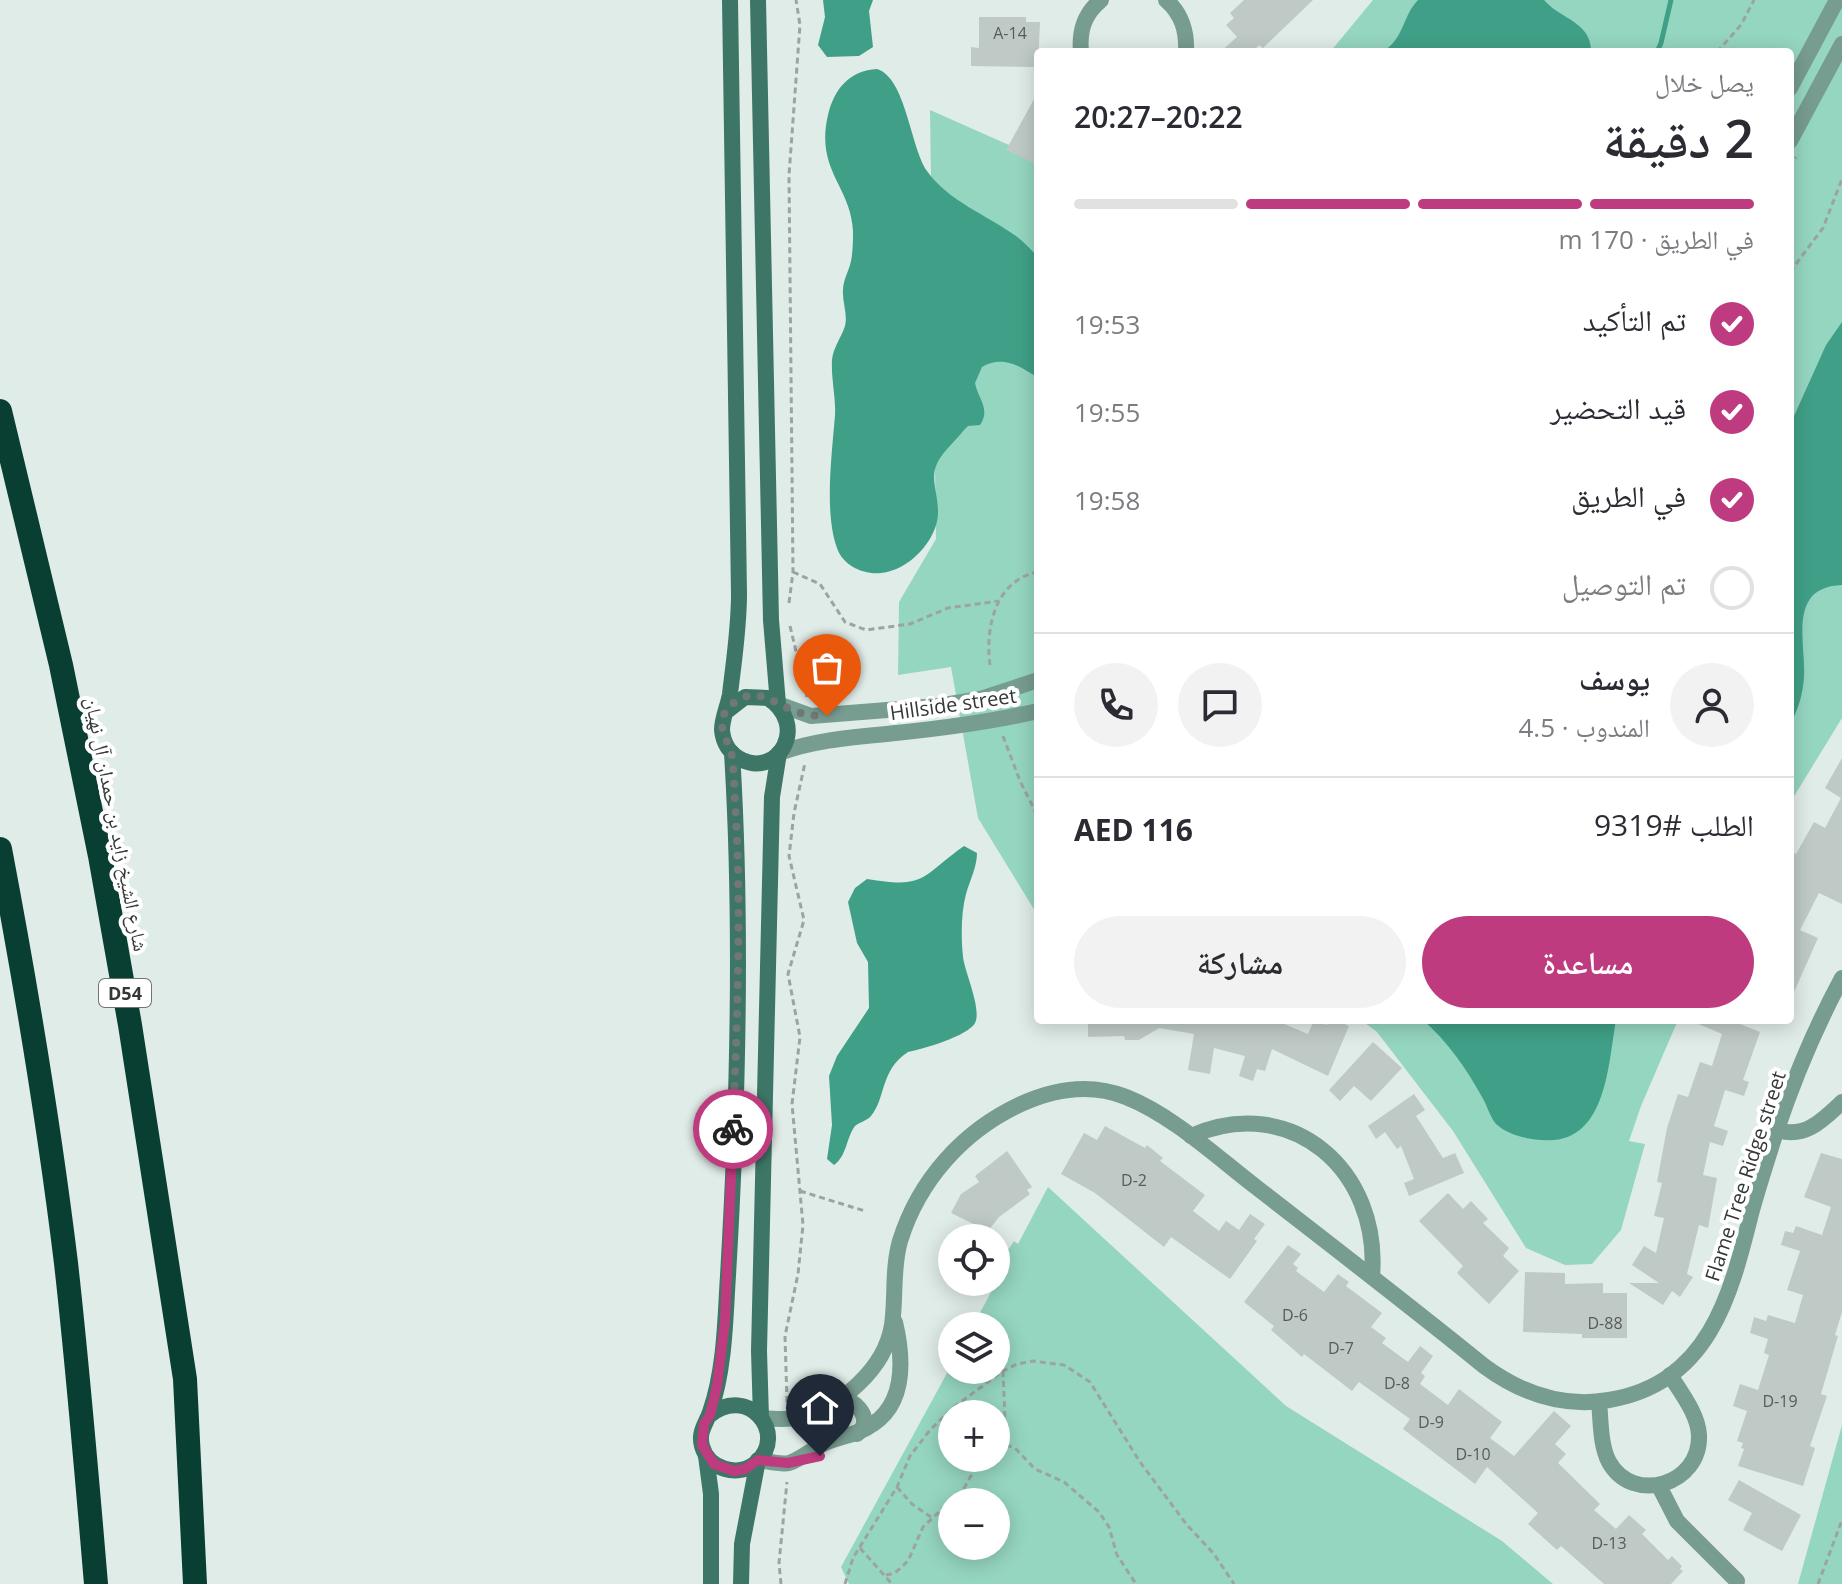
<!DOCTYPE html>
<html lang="ar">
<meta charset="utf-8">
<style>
:root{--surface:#fff;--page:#f2f2f3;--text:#2b2b33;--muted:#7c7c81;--line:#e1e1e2;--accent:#bf3b7f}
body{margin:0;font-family:"Open Sans","Noto Naskh Arabic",sans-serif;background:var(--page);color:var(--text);direction:rtl;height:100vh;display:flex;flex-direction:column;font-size:30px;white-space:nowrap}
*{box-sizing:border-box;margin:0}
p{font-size:26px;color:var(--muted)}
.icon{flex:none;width:44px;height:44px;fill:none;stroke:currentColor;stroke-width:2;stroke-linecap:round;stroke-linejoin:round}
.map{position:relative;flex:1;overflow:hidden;direction:ltr}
.drawer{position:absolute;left:1034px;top:48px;width:760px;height:976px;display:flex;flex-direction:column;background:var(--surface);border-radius:8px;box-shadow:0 4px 20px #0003;direction:rtl}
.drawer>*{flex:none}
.tools{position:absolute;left:938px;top:1224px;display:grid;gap:16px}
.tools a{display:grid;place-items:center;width:72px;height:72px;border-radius:50%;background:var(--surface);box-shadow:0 4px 20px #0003;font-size:40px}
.pin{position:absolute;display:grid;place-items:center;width:68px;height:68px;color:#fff;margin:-82px -34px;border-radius:50% 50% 50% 0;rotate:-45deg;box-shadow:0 0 8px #0007}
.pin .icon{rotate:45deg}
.courier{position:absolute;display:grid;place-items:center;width:80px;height:80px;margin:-40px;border:6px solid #bf3b7f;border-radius:50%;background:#fff;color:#222;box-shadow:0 2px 10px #0007}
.head em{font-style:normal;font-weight:600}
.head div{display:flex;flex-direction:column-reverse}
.head{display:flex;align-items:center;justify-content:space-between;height:136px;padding:0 40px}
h1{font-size:52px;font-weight:600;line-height:60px}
.bar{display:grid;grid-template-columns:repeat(4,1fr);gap:12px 8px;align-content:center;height:96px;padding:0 40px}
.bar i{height:10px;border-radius:6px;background:var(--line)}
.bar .on{background:var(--accent)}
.bar p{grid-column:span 4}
.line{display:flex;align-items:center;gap:20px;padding:0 40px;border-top:2px solid var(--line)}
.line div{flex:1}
.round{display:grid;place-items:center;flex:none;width:84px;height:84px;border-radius:42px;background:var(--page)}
ol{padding:0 40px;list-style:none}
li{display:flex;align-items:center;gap:24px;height:88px}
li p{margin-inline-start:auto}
li .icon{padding:8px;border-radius:50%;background:var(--accent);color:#fff;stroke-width:4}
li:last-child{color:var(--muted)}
li i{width:44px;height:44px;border:4px solid var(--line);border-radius:50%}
.cta{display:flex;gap:16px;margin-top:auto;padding:16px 40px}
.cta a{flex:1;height:92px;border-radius:48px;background:var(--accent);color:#fff;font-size:32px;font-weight:600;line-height:92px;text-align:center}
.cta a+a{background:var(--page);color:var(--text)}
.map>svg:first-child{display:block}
.green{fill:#95d6c1;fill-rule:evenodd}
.water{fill:#40a087}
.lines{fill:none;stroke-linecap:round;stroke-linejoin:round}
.stream{stroke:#40a087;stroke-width:5}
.building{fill:#bfcac6}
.path{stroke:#9ba4a1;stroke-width:3;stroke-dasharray:6 4;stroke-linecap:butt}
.street{stroke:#779c90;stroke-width:16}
.secondary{stroke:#3d7666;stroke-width:16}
.highway{stroke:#083f32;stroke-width:24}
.done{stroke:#707775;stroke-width:8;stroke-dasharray:0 14.4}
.route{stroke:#bf3b7f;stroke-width:10}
.labels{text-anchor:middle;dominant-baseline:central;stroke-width:8;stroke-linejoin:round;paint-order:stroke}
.number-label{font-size:16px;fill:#575c5b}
.shield{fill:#fff;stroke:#717473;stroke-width:2}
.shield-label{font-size:18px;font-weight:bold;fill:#343837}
.street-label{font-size:20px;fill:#343837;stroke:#fff}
</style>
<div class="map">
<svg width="1842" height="1584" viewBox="0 0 1842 1584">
<rect width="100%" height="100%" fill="#e0ece8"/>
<!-- green -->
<g class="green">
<polygon points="1373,0 1842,0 1842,718 1790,803 1790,52 1330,52"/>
<polygon points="930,110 1038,158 1038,916 978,818 951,667 898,675 899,602 936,539"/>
<polygon points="1361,1020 1678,1020 1641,1106 1629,1141 1645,1144 1621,1230 1592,1264 1565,1265 1526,1248 1453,1131 1377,1032"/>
<path d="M1048 1187 1286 1406 1502 1541 1553 1584H849L841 1567 952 1364V1370H996V1326H973L999 1277 996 1268 1014 1241 1018 1244ZM952 1414H996V1458H952ZM996 1502V1546H952V1502Z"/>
<polygon points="1842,1425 1842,1584 1798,1584"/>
</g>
<!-- water -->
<g class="water">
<polygon points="823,0 873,0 869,11 873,47 859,56 827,57 818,45 825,17"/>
<path d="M1418 0H1544C1560 19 1592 22 1591 52H1380C1403 44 1402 16 1418 0Z"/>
<path d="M877 69C906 78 910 146 927 171 948 201 987 215 1016 236 1024 242 1031 250 1038 257V378C1020 366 1003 355 982 367L975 383C978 399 991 409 980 425L968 426 964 430C955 442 939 454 935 469 932 483 938 496 938 511 939 539 909 571 881 573 864 575 843 566 837 548 824 512 832 454 835 415 836 397 831 379 832 360 833 348 841 338 845 326 848 314 842 302 843 290 843 280 849 271 851 261 853 251 853 241 853 231 851 186 815 170 828 115 834 89 850 70 877 69Z"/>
<path d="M1842 322V585C1787 587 1806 642 1804 677 1803 694 1798 710 1790 725V425L1826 345Z"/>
<path d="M964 846 977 853C977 867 970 880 966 894 961 913 961 937 963 957 965 973 982 1009 975 1023 968 1036 923 1049 908 1052 880 1070 886 1098 871 1116 867 1121 859 1122 855 1126 846 1138 847 1156 834 1165L827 1159 832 1125 829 1076 837 1056 869 1008 868 962 857 943 848 902 855 888 867 879C927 889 920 877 964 846Z"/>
<path d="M1423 1020H1616C1608 1064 1607 1146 1542 1140 1527 1139 1508 1135 1496 1124 1490 1117 1487 1105 1482 1097 1466 1068 1448 1042 1423 1020Z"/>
</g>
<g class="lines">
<!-- stream -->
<polyline class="stream" points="1657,52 1661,43 1671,0"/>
</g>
<!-- building -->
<g class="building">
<polygon points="1244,0 1313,0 1263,48 1259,45 1252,52 1220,52 1237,37 1226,25 1234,18 1230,13"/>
<polygon points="979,17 1026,17 1026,22 1040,22 1038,67 971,66 971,47 979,48"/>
<polygon points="1038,92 1038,165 1006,150"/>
<polygon points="1842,758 1842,904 1819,893 1800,930 1818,938 1790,1001 1790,851 1796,854 1814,822 1825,828 1841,798 1825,788"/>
<polygon points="1088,1020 1275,1020 1308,1034 1314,1020 1327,1025 1329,1020 1335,1020 1349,1026 1328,1076 1272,1049 1265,1071 1257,1069 1253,1081 1239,1076 1245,1056 1214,1048 1210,1074 1188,1070 1194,1034 1159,1028 1139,1040 1125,1040 1124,1036 1088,1037"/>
<polygon points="1689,1020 1730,1020 1760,1032 1743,1080 1749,1082 1744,1096 1725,1090 1714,1126 1728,1131 1723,1146 1710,1142 1703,1175 1717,1178 1708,1228 1699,1225 1687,1274 1693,1277 1680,1297 1672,1291 1663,1305 1629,1283 1659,1283 1632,1265 1644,1246 1656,1253 1664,1218 1654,1216 1662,1183 1657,1182 1667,1128 1678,1094 1688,1097 1700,1062 1712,1066 1722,1034"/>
<polygon points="1373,1042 1402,1068 1371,1101 1354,1086 1340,1101 1329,1090"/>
<polygon points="1414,1094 1425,1110 1416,1116 1443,1158 1455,1153 1464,1173 1409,1196 1404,1183 1414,1179 1401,1146 1397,1149 1385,1132 1376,1139 1368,1126"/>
<polygon points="1105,1126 1145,1148 1147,1145 1163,1158 1160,1161 1205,1195 1193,1211 1219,1231 1226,1221 1239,1230 1250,1214 1265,1224 1254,1239 1257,1241 1230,1279 1171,1237 1164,1247 1095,1193 1061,1174 1084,1133 1097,1140"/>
<polygon points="1007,1151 1032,1187 1027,1190 1030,1194 999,1217 988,1231 951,1213 961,1194 979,1182 975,1176"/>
<polygon points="1821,1153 1842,1159 1842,1312 1835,1335 1838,1336 1821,1394 1827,1396 1810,1446 1815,1448 1803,1486 1738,1466 1744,1449 1741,1448 1743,1443 1737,1441 1747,1411 1733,1406 1740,1384 1758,1390 1769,1355 1764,1353 1768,1339 1750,1333 1754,1317 1766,1321 1768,1315 1795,1323 1803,1295 1787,1290 1800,1251 1781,1245 1785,1231 1793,1233 1796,1226 1822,1235 1831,1207 1804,1197"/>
<polygon points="1448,1193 1463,1209 1471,1201 1488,1219 1483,1223 1509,1248 1503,1256 1519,1271 1489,1304 1457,1273 1463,1266 1419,1221"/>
<polygon points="1288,1245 1301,1254 1293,1264 1298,1268 1296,1271 1324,1292 1338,1274 1349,1282 1346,1286 1382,1313 1371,1327 1386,1338 1382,1343 1408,1362 1420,1346 1433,1356 1421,1373 1425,1376 1420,1384 1448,1405 1459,1389 1502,1422 1490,1438 1514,1456 1554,1411 1571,1426 1555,1444 1566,1454 1558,1463 1600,1504 1594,1510 1616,1529 1629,1515 1646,1530 1642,1534 1668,1560 1672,1556 1682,1566 1680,1569 1683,1571 1671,1584 1604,1584 1561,1546 1557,1550 1528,1524 1538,1513 1487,1467 1475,1484 1403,1429 1410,1419 1359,1382 1352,1391 1304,1354 1302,1357 1271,1330 1274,1326 1244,1302"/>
<polygon points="1525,1272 1565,1273 1565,1284 1603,1283 1603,1293 1627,1293 1627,1338 1582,1338 1582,1334 1523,1332"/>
<polygon points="1739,1480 1801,1515 1782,1551 1743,1530 1752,1513 1728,1500"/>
</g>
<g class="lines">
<!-- path -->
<g class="path">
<polyline points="1717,52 1741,25 1754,0"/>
<polyline points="1790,167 1796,157"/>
<polyline points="1790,272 1823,228 1842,179"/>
<polyline points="793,572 820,584 845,622 866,630 910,624 948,608 999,601"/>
<polyline points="789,603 793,572 789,175 800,25 796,0"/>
<polyline points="790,626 807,697"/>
<path d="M990 665C985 628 995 580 1038 572"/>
<polyline points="1003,736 1020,781 1038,817"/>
<polyline points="800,1191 865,1211"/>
<polyline points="1003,1371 1006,1445"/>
<polyline points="787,1402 785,1336 798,1274 803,1225 792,1104 800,1037 788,974 804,920 789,856 794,813 805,763"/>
<polyline points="996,1445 1006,1445 1015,1448 1035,1469 1064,1482 1099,1512 1109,1527 1117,1555 1136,1584"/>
<polyline points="897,1487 912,1504 931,1517"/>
<polyline points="860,1548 892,1584"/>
<polyline points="886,1575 895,1573 908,1561 923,1527 963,1490 981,1458"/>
<polyline points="781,1584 779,1563 787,1482"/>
<polyline points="845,1584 853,1558 897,1487 910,1456 930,1430 954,1407 1003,1371 1017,1364 1033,1361 1064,1365 1090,1382 1140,1462 1187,1525 1214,1554 1234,1584"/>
<polyline points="1818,1584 1842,1520"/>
</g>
<!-- street -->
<g class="street">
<path d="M1166 0C1182 14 1187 31 1186 52"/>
<path d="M1081 52C1079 31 1084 14 1101 0"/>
<polyline points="1790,88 1837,0"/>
<polyline points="1790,141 1842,44"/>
<polyline points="778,704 811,716 938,706 980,699 1038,680"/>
<path d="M779 753C817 739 857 737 896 733 944 728 991 722 1038 711"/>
<path d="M1777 1130C1805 1139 1823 1120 1842 1102"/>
<path d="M1191 1136C1292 1092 1381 1171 1372 1276"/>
<path d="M839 1398C856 1399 875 1420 857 1434"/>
<path d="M1599 1402C1601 1421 1600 1445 1609 1462 1633 1505 1701 1485 1699 1435 1698 1414 1681 1393 1670 1375"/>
<path d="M761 1418C773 1419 786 1420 797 1418 840 1408 885 1369 892 1325 896 1297 892 1269 900 1241 919 1180 963 1131 1021 1104 1054 1089 1091 1083 1126 1097 1172 1115 1217 1157 1256 1187 1332 1246 1409 1305 1484 1366 1522 1394 1563 1408 1609 1400 1710 1383 1731 1294 1752 1210 1759 1185 1767 1160 1775 1135 1793 1081 1815 1028 1842 978"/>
<path d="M758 1460C767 1461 781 1465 789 1463 801 1459 815 1447 827 1442 842 1436 860 1434 873 1424 907 1401 903 1356 895 1322"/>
<polyline points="1659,1486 1677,1521 1737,1581"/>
</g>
<!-- secondary -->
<g class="secondary">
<polyline points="758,0 771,620 778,704"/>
<path d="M727 711 745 697 768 698C809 725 779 777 742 760 730 754 723 743 722 730 722 718 728 706 730 694 734 660 739 628 739 594L730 0"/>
<path d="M710 1415C748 1384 789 1434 756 1463 738 1478 708 1469 702 1446 698 1432 706 1424 710 1412 723 1375 725 1331 727 1292 738 1113 743 932 732 753"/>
<polyline points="761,1418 759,1351 772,797 779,753"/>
<polyline points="706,1456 711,1494 711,1584"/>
<polyline points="741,1584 742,1544 758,1460"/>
</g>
<!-- highway -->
<g class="highway">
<polyline points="0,411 61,665 100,856 130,1025 185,1379 195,1584"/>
<path d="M0 849C26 986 49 1124 66 1263 78 1370 87 1477 96 1584"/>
</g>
</g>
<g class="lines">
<!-- done -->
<path class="done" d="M733 1129C737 1020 742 909 735 800 734 786 734 771 732 757 729 737 709 722 735 702 757 685 776 705 797 712 807 715 816 716 827 716"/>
<!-- route -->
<polyline class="route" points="733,1129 725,1321 717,1386 710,1415 704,1424 702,1445 714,1464 734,1471 745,1469 758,1460 788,1463 820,1456"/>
</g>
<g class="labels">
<!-- number labels -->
<g class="number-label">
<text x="1010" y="33">A-14</text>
<text x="1134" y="1180">D-2</text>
<text x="1295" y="1315">D-6</text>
<text x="1605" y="1323">D-88</text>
<text x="1341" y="1348">D-7</text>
<text x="1397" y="1383">D-8</text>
<text x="1780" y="1401">D-19</text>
<text x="1431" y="1422">D-9</text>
<text x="1473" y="1454">D-10</text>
<text x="1609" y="1543">D-13</text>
</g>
<!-- shield labels -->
<rect class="shield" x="99" y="979" width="52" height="28" rx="6"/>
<g class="shield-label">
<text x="125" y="993">D54</text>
</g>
<!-- street labels -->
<g class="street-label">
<text transform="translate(953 704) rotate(-8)">Hillside street</text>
<text transform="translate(117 824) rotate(79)">شارع الشيخ زايد بن حمدان آل نهيان</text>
<text transform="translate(1745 1176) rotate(-72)">Flame Tree Ridge street</text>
</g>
</g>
</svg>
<div class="tools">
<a><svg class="icon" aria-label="locate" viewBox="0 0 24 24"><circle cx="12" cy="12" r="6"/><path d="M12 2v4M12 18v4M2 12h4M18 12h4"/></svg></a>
<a><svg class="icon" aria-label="layers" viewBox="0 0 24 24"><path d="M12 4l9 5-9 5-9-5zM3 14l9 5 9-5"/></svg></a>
<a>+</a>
<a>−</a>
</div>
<div class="pin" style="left:827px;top:716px;background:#ea580c"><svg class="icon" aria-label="bag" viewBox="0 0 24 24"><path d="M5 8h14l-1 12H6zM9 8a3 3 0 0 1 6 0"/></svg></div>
<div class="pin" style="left:820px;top:1456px;background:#1f2937"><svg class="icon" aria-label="home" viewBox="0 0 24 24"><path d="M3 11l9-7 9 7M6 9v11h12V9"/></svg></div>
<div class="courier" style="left:733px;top:1129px"><svg class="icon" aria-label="bike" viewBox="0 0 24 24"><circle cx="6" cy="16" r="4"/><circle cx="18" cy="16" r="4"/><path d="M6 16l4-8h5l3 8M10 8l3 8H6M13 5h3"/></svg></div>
<section class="drawer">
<div class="head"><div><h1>2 دقيقة</h1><p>يصل خلال</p></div><em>20:22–20:27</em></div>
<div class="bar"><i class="on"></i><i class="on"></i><i class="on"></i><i></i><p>في الطريق · 170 m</p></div>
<ol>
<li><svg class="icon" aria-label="check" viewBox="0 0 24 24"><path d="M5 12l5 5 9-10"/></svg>تم التأكيد<p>19:53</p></li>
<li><svg class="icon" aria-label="check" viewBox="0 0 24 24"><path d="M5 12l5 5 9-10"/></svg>قيد التحضير<p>19:55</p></li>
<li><svg class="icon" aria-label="check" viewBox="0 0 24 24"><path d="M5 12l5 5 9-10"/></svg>في الطريق<p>19:58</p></li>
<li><i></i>تم التوصيل</li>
</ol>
<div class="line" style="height:144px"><a class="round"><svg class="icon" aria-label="person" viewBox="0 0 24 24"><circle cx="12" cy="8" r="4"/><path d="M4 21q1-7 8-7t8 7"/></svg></a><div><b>يوسف</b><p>المندوب · 4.5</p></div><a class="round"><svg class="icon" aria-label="chat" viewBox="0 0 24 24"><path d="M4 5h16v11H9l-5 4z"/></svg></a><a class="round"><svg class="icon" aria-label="phone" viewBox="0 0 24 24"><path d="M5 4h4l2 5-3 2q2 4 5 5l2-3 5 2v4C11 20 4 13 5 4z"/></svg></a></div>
<div class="line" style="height:104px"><div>الطلب #9319</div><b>AED 116</b></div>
<div class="cta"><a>مساعدة</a><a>مشاركة</a></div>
</section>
</div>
